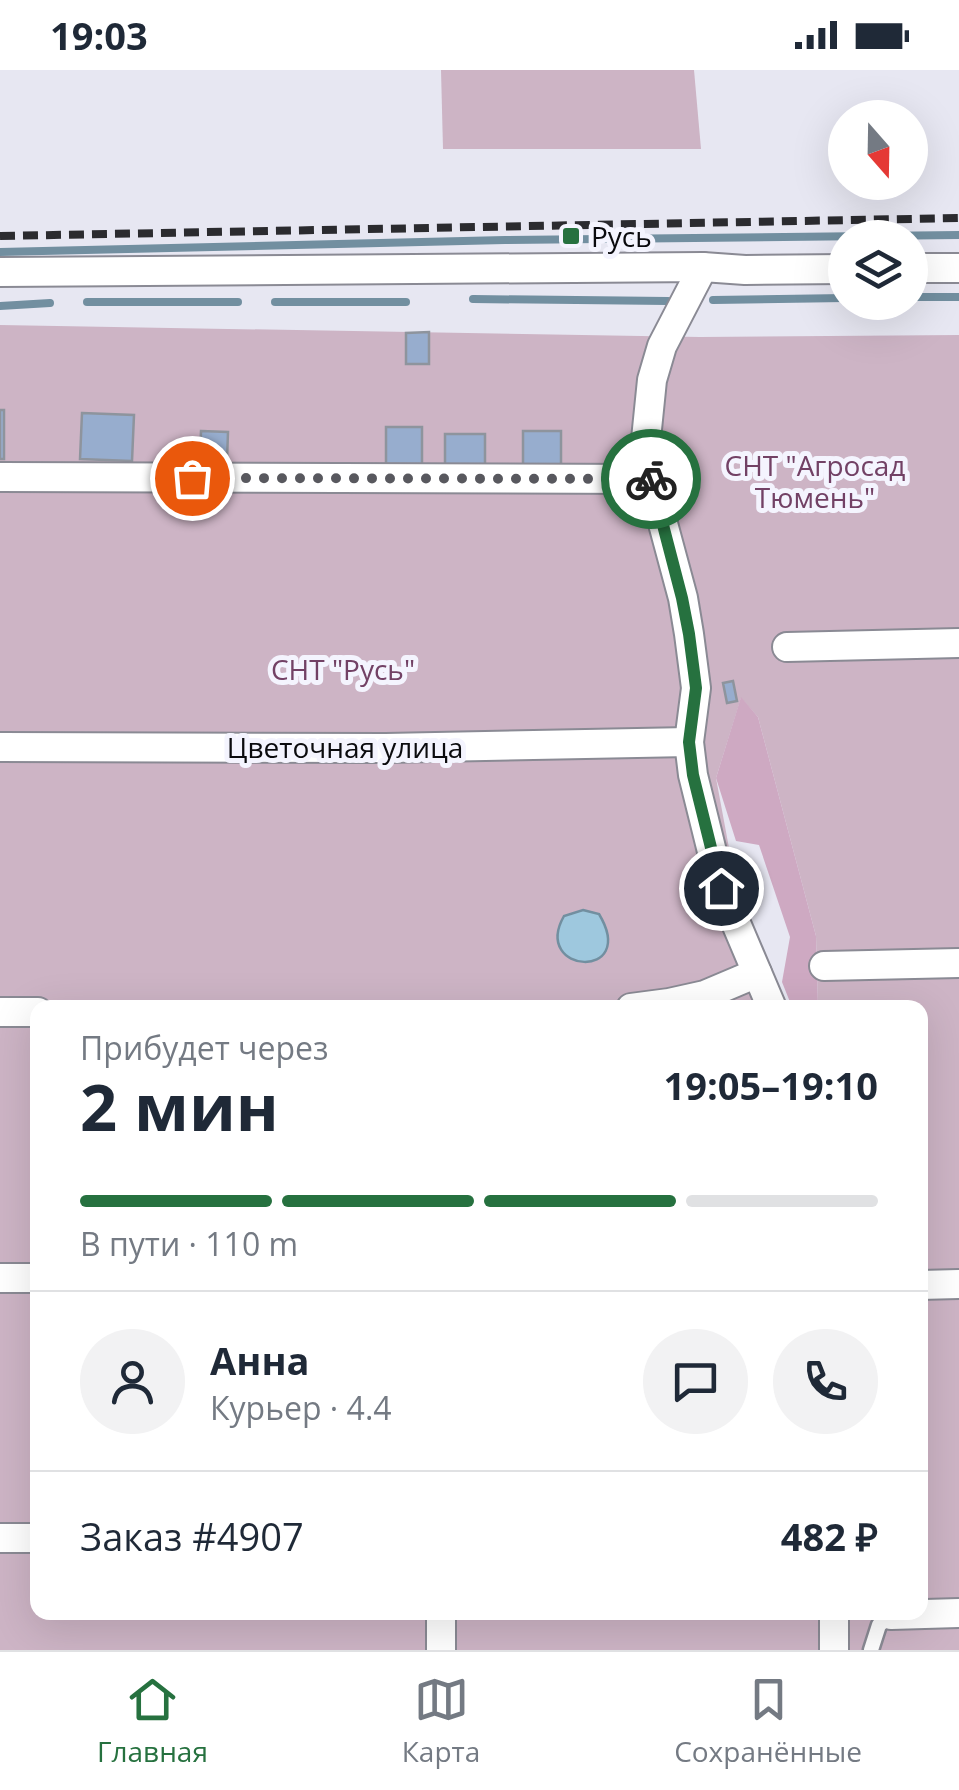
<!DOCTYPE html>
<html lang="ru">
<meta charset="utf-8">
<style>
:root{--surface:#fff;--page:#f2f2f3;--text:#1f2937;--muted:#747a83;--line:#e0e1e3;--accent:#26713f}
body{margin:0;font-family:"Open Sans",sans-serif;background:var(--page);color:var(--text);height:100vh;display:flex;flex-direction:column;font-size:38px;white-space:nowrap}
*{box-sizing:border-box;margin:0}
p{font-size:32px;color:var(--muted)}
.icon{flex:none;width:55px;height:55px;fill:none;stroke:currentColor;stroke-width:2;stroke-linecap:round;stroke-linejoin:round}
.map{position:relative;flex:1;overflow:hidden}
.side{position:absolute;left:30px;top:930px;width:898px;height:620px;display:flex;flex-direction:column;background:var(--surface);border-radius:20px;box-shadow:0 10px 40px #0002}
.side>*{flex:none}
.needle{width:65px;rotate:160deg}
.buttons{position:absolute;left:828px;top:30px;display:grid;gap:20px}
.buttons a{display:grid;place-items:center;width:100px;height:100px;border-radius:50%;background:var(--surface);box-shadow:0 10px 40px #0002;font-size:50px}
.pin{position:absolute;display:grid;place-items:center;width:85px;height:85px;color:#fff;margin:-42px;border:5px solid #fff;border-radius:50%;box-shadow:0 2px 10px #0007}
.courier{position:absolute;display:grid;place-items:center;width:100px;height:100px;margin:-50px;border:8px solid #26713f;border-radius:50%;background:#fff;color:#222;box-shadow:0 2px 12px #0007}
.head em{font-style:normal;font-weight:700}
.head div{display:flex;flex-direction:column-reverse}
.head{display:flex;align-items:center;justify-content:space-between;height:170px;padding:0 50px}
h1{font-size:65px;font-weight:700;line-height:75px}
.bar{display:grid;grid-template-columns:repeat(4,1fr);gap:15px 10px;align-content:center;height:120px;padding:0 50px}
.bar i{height:12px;border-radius:8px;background:var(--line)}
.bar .on{background:var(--accent)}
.bar p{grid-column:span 4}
.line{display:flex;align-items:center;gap:25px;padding:0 50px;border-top:2px solid var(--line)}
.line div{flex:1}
.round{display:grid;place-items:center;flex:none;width:105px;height:105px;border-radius:52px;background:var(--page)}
.status{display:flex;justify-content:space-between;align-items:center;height:70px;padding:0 50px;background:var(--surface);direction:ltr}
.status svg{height:28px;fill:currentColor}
.dock{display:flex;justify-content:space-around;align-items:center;height:140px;border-top:2px solid var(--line);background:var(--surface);font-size:28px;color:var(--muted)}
.dock a{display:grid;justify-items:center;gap:5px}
.dock .on{color:var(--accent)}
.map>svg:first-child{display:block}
.green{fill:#cdb4c5;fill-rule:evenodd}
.forest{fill:#cea9c2}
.water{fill:#9ec8de;stroke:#728fa0;stroke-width:2.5}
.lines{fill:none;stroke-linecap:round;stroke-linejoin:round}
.stream{stroke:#728fa0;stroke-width:8}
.building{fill:#97adce;stroke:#8e949d;stroke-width:2.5}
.lane-casing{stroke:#8a8a94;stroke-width:19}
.street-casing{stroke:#8a8a94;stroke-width:32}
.lane{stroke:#fff;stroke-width:14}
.street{stroke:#fff;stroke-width:28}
.rail{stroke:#2b2b2f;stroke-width:8;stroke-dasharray:15 8;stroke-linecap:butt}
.done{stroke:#58585e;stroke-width:10;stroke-dasharray:0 18}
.route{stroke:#26713f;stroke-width:12}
.poi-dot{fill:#26713f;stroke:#f4f4fe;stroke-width:4}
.labels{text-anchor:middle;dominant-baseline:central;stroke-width:10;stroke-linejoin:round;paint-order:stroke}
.poi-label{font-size:28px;fill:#0b0b0e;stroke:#f4f4fe;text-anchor:start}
.park-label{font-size:28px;fill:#724165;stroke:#f4f4fe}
.street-label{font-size:28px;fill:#0b0b0e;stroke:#f4f4fe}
</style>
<div class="status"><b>19:03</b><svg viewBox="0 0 49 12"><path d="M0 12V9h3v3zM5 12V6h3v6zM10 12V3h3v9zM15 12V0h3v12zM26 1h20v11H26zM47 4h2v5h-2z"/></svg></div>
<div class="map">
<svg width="959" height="1580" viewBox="0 0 959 1580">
<rect width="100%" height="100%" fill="#e7e7f2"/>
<!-- green -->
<g class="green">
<polygon points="441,0 694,0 701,79 443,79"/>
<path d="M0 255 700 267 959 265V1580H0ZM741 628 758 647 816 866 818 937 920 938V1542H38V938L787 937 737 821 716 708Z"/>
</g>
<!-- forest -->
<polygon class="forest" points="741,627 758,647 816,866 818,937 792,937 782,912 790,867 759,775 736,771 716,708"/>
<!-- water -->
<path class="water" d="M583 840 599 844C639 911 531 904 564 846Z"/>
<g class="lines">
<!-- stream -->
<g class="stream">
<polyline points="0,182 505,170 959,165"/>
<polyline points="910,227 959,227"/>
<polyline points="473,229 668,231"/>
<polyline points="713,230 845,228"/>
<polyline points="87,232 238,232"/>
<polyline points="275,232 406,232"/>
<polyline points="0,236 50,233"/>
</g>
</g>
<!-- building -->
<g class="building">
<polygon points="429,262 429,294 406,294 406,263"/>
<rect x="0" y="340" width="4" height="49"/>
<polygon points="82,343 134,345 132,391 80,389"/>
<rect x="386" y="357" width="36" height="39"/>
<polygon points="201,361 228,362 227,391 200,389"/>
<rect x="523" y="361" width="38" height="34"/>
<polygon points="445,364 485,364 485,395 445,396"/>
<polygon points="733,611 737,631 727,633 723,613"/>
</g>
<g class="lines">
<!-- lane casing -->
<g class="lane-casing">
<polyline id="lane" points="871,1580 879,1555 891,1545"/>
</g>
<!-- street casing -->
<g class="street-casing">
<g id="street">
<polyline points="703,197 662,276 652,310 646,369 651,409 683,528 689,564 696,618 689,672 693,705 721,818 772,938"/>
<polyline points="910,198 959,198"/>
<polyline points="0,202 703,197 745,200 845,199"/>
<polyline points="0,407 651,409"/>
<polyline points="787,577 959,573"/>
<polyline points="0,677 386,678 689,672"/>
<polyline points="824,896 959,893"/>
<polyline points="631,938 669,933 705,925 757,903"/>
<polyline points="0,942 38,942"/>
<polyline points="0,1208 38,1208"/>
<polyline points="920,1215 959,1214"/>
<polyline points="0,1468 38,1468"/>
<polyline points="441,1542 441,1580"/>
<polyline points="834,1542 834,1580"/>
<polyline points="891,1545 959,1543"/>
</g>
</g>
<!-- lane -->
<use href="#lane" class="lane"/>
<!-- street -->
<use href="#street" class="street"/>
<!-- rail -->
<polyline class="rail" points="0,166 959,148"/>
</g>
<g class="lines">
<!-- done -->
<polyline class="done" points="192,408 651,409"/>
<!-- route -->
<polyline class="route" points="651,409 682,528 689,564 696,618 689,672 693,705 721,818"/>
</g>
<!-- markers -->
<rect class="poi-dot" x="561" y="156" width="20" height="20" rx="5"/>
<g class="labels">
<!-- poi labels -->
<g class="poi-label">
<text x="591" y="166">Русь</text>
</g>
<!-- park labels -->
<g class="park-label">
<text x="815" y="395">СНТ "Агросад<tspan x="815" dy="32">Тюмень"</tspan></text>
<text x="343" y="599">СНТ "Русь"</text>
</g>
<!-- street labels -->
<g class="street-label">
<text x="345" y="677">Цветочная улица</text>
</g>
</g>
</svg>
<div class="buttons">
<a><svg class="needle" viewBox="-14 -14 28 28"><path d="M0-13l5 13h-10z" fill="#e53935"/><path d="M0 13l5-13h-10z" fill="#747a83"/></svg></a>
<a><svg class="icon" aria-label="layers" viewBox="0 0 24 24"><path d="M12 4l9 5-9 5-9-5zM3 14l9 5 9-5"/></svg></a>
</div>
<div class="pin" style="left:192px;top:408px;background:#ea580c"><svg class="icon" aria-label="bag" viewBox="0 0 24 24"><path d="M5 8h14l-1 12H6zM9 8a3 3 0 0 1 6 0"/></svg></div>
<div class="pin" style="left:721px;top:818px;background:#1f2937"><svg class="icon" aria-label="home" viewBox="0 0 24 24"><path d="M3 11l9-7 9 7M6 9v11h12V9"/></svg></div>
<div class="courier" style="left:651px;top:409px"><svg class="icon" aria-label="bike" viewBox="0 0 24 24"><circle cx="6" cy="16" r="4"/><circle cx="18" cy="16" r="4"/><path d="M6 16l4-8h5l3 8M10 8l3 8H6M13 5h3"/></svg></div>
<section class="side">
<div class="head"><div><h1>2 мин</h1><p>Прибудет через</p></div><em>19:05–19:10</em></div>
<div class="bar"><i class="on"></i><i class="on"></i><i class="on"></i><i></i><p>В пути · 110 m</p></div>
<div class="line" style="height:180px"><a class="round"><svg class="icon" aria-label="person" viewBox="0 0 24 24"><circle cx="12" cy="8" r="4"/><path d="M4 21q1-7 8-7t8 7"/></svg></a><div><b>Анна</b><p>Курьер · 4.4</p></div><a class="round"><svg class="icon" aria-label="chat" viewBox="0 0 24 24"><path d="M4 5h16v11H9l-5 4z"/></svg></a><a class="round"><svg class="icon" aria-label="phone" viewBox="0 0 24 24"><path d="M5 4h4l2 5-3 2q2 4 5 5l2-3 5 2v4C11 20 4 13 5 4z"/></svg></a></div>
<div class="line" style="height:130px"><div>Заказ #4907</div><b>482 ₽</b></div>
</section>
</div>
<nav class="dock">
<a class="on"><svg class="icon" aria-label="home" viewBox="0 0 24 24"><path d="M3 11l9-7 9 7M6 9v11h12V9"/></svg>Главная</a>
<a><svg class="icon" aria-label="map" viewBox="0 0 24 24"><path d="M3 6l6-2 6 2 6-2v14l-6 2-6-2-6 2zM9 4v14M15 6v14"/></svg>Карта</a>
<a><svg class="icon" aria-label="saved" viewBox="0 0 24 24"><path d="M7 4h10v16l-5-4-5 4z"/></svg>Сохранённые</a>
</nav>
